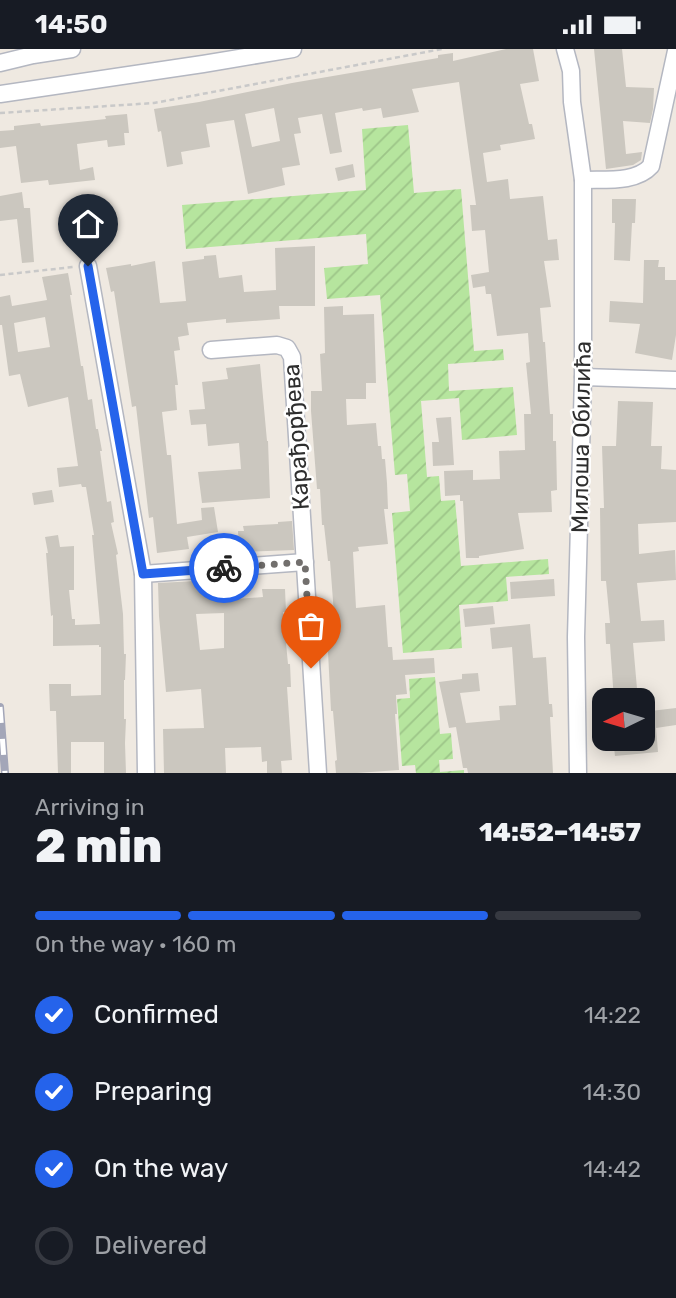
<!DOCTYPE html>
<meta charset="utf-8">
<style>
:root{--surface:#171b24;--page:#242831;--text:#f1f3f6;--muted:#9ea1a6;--line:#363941;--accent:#2563eb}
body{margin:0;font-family:Rubik,sans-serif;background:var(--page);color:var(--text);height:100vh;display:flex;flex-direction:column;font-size:26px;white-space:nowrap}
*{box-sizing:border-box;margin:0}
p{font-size:23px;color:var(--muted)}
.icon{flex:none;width:38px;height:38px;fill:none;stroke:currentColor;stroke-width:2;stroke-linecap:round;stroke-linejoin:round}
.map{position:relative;height:724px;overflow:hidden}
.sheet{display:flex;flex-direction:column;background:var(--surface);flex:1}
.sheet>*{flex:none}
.needle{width:46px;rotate:265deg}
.tools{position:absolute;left:592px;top:639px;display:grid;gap:14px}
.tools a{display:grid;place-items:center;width:63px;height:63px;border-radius:14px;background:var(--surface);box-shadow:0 4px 18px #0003;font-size:35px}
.pin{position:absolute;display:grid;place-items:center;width:60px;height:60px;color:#fff;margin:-72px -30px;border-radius:50% 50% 50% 0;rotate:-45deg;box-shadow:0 0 7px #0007}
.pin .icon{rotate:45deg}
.courier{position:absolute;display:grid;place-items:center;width:70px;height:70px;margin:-35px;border:5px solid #2563eb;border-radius:50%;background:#fff;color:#222;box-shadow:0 2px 9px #0007}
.head em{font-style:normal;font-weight:800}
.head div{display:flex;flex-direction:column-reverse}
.head{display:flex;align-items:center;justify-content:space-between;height:119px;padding:0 35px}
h1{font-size:46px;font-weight:800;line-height:52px}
.bar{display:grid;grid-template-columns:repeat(4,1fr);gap:10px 7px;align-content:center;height:84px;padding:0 35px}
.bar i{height:9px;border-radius:5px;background:var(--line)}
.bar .current{background:var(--accent)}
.bar p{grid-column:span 4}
ol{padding:0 35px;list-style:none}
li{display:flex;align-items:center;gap:21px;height:77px}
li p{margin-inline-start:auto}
li .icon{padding:7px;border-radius:50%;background:var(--accent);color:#fff;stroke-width:4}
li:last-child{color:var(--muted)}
li i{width:38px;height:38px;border:4px solid var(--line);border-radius:50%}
.status{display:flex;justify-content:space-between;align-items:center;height:49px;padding:0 35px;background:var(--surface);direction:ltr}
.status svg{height:19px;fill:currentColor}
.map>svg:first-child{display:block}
.garden{fill:url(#garden-furrows)}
.building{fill:#cbc7bf;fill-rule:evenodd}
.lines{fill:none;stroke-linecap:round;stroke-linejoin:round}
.minor-casing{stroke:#b4b7c1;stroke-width:19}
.path{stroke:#c9c9c9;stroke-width:2.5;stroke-dasharray:5 3.5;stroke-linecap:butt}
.minor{stroke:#fff;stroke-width:16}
.rail-casing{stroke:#a3a6b8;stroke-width:8}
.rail{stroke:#fff;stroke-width:5;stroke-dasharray:16;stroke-linecap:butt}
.done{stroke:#726f6d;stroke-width:7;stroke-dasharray:0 12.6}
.route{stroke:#2563eb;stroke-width:9}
.labels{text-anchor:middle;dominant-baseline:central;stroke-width:5;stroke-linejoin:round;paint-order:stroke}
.street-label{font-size:23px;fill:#2e2e2e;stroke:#fff}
</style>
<div class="status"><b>14:50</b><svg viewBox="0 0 49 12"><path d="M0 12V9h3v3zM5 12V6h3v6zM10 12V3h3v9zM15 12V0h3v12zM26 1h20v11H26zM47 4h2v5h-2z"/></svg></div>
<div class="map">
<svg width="676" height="724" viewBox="0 0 676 724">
<defs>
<pattern id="garden-furrows" width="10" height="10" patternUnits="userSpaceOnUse" patternTransform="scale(1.75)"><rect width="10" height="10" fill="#b6e59e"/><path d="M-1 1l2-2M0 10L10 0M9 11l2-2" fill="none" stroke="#9dc588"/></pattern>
</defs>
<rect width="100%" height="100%" fill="#efe9e1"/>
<!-- garden -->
<g class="garden">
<polygon points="408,76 414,144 461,140 474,302 503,300 504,311 448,315 449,342 513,338 517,386 462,391 459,349 421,352 427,428 439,427 441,452 455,451 461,517 548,510 549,525 506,528 508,552 459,556 462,599 403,604 392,464 410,462 407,425 395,426 380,246 327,250 324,219 368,215 366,185 186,200 182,156 366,141 362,80"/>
<polygon points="435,628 440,685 451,684 453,710 439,711 440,723 464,721 464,724 416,724 415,716 402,717 397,650 410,649 409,630"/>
</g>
<!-- building -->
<g class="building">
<path d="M506 0H533L539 32 520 35 529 75H532L535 90 500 96 501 101 483 104 487 133 508 130 510 150 543 147 548 191 557 190 559 211 544 212 551 258 540 259 543 293H545L550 365H553V392H556L557 441 551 442 552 463 518 464 524 500 479 507V509H466L463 452H460V446L445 447 444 422 473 421V431L500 430 499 402 525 401 524 365H531L526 314 530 313 528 284 497 287 491 245H486L485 237 473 239 471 226 489 223 485 181 472 182 470 156H476L459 33 412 40 419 63 383 69 381 59 363 62 362 59 335 64 342 103 330 105 322 65 298 69 301 84 294 85 300 116 282 119 285 136 248 145 234 71 206 75 210 98 181 103 183 115 167 118 161 82 158 83 154 60 199 53 292 34 438 9V6L453 4V12ZM274 59 280 92 252 98 245 65Z"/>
<polygon points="594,0 622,0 626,38 654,39 653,60 650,74 623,72 626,105 642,103 641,111 633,116 606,120"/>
<polygon points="127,65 129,84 124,84 125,96 108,98 107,91 77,95 80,121 93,118 95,131 49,136 48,131 21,134 16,97 0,99 0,82 14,81 14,77 40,74 41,77 106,70 105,67"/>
<polygon points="353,115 355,128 338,132 335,119"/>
<polygon points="22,143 24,159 30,159 34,213 22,214 17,170 0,172 0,147"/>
<polygon points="612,150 636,150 635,174 632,174 630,212 614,211 615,174 612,174"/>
<polygon points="315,197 315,257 279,257 280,270 226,274 226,270 187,274 189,286 178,288 180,301 174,302 178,336 175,336 177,361 162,363 167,406 171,406 177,475 202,471 201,459 214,458 218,483 187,488 189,500 157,504 153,468 149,469 136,357 132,358 114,242 111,243 106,219 131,215 131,217 155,212 160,254 186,252 182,213 204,210 204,207 216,206 219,229 242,226 244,243 276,241 275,199"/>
<polygon points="644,211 659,211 658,218 665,218 665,231 676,231 676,286 672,311 635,304 640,275 609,273 610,252 643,254"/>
<path d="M68 224 72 246H70L81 317H83L88 351 92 350 96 380H98L102 402H100L107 453 111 452 114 473 111 474 118 505 116 506 123 565 124 605H126L125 631H124V670H126L125 694 126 724H104V693H71V724H58L56 662H50L49 635H71V647L101 646V598H99V596L53 597V566L51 567 46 504H48L45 488 58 486 60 498 74 497V541H69L72 570H75V576L100 575 92 486H94L86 438H82L81 435 59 438 57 419 78 417 68 348 28 358 20 325 9 327 2 276H0V248L10 246 12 257 47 251 42 228ZM45 268 50 298 18 303 14 274Z"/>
<polygon points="343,257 343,266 374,265 376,334 366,334 366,350 346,350 347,376 376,374 378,397 381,397 382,410 385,410 387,434 388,460 384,460 388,495 358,498 359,502 353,503 356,559 385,556 388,598 392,598 393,611 434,609 435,624 405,626 407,645 396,646 397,665 395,665 399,721 357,724 336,724 335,712 337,711 333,662 331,662 328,603 325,566 334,565 330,512 328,512 324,476 322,476 320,440 317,440 311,362 311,342 322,342 320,305 325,304 324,258"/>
<polygon points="260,315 267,392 268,392 270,449 202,454 198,423 241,420 239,394 208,397 206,375 191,376 189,361 205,360 202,333 228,330 226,319"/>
<polygon points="618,352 653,353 651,397 662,397 661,420 676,421 676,473 638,475 639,505 675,501 676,531 637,534 641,572 664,571 665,592 633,594 638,651 614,651 610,595 606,595 605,574 610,574 606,532 601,532 600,459 604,459 602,397 616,397"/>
<polygon points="451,368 454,416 433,417 432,393 439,393 436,369"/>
<polygon points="52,441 54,453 34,456 32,444"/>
<polygon points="292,472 294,501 239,503 238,482 244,482 243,477 278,475 278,473"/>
<path d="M235 530 236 550 263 548 262 540H285L286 563H283L288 615H290L291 638H287L292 711 281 712 282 724H267V712L262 713 261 698 225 699 226 724H164L163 680 204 679 201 640 166 643 159 567 158 534ZM224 564V599L200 601 196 565Z"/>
<polygon points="554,530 555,547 511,550 510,533"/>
<polygon points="493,557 495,575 465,578 463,560"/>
<polygon points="530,575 533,609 546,608 549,655 552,655 553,668 550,668 553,724 468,724 467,719 463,719 456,678 449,679 439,633 462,630 462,625 478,624 480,642 460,644 466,674 500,671 499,657 516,656 512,598 492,600 490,579"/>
<polygon points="676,659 676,676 656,679 658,703 615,707 613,690 642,690 642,663"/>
</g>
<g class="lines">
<!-- minor casing -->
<g class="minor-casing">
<g id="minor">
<polyline points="565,0 571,22 572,53 583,131 583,328 576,588 578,724"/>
<polyline points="0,14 33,6 72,0"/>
<polyline points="0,45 203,15 293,0"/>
<path d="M583 131C605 130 636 134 651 117L676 2"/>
<polyline points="88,217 143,525 146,724"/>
<polyline points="211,301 277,296 287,299 292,308 318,724"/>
<polyline points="583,328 676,331"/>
<polyline points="143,525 305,513"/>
</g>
</g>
<!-- path -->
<g class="path">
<polyline points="0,64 154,54 442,0"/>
<polyline points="0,226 73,218"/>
</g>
<!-- minor -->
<use href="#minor" class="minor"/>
<!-- rail casing -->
<g class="rail-casing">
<polyline id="rail" points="0,658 5,724"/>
</g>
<!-- rail -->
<use href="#rail" class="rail"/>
</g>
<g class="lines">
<!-- done -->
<polyline class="done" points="224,519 305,513 311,619"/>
<!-- route -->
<polyline class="route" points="88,217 143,525 224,519"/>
</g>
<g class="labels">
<!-- street labels -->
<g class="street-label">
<text transform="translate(296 388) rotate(-94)">Карађорђева</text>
<text transform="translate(581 388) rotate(-89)">Милоша Обилића</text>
</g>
</g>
</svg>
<div class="tools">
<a><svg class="needle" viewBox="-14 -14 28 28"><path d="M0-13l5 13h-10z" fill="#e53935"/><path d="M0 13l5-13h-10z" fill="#9ea1a6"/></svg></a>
</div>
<div class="pin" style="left:311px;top:619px;background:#ea580c"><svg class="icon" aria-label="bag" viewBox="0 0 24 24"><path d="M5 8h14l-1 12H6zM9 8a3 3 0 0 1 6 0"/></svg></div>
<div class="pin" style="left:88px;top:217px;background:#1f2937"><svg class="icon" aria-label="home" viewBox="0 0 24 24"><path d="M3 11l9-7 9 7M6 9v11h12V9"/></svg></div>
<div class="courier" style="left:224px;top:519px"><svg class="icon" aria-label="bike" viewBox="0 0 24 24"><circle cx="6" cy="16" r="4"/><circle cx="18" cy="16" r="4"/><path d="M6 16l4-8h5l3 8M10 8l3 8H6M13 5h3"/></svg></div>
</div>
<section class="sheet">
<div class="head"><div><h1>2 min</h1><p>Arriving in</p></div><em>14:52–14:57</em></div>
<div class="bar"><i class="current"></i><i class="current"></i><i class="current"></i><i></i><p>On the way · 160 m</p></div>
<ol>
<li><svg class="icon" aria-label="check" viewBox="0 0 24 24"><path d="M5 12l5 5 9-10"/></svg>Confirmed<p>14:22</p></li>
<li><svg class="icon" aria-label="check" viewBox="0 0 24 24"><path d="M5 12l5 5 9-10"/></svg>Preparing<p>14:30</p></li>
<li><svg class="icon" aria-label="check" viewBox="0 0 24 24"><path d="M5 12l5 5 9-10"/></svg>On the way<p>14:42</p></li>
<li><i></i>Delivered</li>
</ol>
</section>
